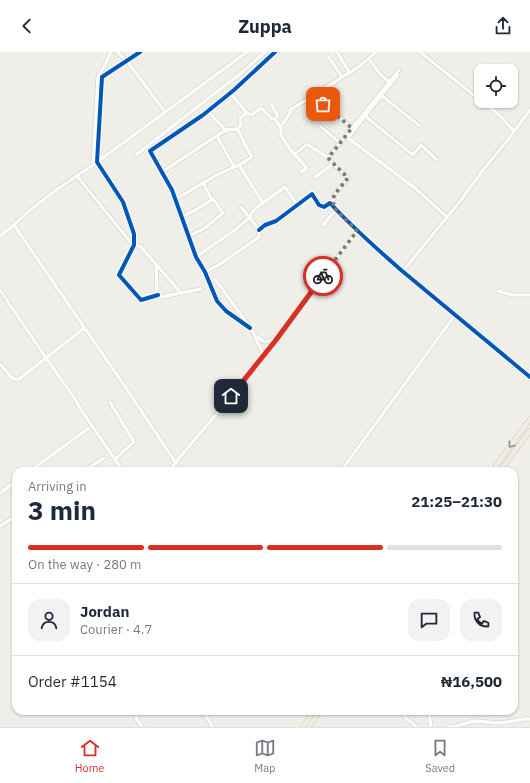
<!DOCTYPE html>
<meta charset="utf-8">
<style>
:root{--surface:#fff;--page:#f2f2f3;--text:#1f2937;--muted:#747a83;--line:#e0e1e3;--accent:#d93025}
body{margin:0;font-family:"IBM Plex Sans",sans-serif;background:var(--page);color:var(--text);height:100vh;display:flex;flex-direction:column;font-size:15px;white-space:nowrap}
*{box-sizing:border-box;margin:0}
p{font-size:13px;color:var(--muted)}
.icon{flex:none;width:22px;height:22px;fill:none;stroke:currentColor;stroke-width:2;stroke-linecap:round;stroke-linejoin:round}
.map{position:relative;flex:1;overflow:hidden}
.side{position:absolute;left:12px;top:415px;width:506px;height:248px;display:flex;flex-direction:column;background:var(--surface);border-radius:12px;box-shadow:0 1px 3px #0004}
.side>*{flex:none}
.tools{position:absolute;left:474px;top:12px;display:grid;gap:8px}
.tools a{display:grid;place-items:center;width:44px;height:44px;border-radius:8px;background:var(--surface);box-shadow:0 1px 3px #0004;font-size:20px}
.pin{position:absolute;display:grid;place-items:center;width:34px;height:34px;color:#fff;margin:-17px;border-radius:8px;box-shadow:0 2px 6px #0006}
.courier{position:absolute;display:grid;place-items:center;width:40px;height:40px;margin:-20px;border:3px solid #d93025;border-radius:50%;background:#fff;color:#222;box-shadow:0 1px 5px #0007}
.summary em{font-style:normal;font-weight:700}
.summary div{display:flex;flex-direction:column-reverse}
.summary{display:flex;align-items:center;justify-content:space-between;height:68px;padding:0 16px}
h1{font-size:26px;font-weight:700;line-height:30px}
.bar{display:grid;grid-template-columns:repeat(4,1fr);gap:6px 4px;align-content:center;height:48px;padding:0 16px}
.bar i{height:5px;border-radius:3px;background:var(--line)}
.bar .current{background:var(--accent)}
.bar p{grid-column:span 4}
.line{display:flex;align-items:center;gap:10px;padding:0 16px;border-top:1px solid var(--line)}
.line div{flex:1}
.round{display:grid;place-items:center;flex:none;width:42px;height:42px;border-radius:12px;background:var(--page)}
header{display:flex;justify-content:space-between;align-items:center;height:52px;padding:0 16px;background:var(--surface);font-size:18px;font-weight:700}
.tabs{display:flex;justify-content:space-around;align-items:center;height:56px;border-top:1px solid var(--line);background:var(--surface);font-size:11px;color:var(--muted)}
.tabs a{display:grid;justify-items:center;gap:2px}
.tabs .current{color:var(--accent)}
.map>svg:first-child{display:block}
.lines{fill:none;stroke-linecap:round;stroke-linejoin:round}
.minor-casing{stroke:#cdcbc6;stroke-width:4.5}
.major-casing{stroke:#d1cab6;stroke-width:5.5}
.minor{stroke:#fdfcfc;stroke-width:3.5}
.major{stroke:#f0ece3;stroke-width:4.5}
.cycleway-casing{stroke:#fff;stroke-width:6}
.cycleway{stroke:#0057b8;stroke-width:4}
.oneway{stroke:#918d83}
.done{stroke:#807c74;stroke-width:4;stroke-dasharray:0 7.2}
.route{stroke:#d93025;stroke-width:5}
</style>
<header><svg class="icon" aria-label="back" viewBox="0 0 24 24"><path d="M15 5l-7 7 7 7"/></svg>Zuppa<svg class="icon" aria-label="share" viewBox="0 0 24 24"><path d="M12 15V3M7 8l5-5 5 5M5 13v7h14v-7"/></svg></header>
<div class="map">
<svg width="530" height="675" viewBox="0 0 530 675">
<rect width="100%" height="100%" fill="#efeee8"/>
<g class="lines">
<!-- minor casing -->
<g class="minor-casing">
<g id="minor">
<polyline points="111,0 107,9 98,25 93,113 247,0"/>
<polyline points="117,0 127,9 165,60"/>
<polyline points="140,0 102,25 97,110 123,150 134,182 134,193 119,223 141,248 158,243"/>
<polyline points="337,0 350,21"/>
<polyline points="420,0 481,49"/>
<polyline points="328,4 342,25"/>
<polyline points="369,7 380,22 389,30"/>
<polyline points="398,23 365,64 413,103 421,93 436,107"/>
<polyline points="230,41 247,61"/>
<polyline points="314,43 352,76"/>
<polyline points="382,44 420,74"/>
<polyline points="481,49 499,63 514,79"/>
<polyline points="271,52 278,64 275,67"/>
<polyline points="208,59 226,79"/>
<polyline points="365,64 348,86 415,136 447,165"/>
<polyline points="320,74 340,91"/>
<polyline points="280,76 290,61 290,58 360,14 376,0"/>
<polyline points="237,77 241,83 244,91 252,105 239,113 263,151"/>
<polyline points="217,84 234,115"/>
<polyline points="295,102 307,92 328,106 333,112 348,126 334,143 333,155"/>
<polyline points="136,103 187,63 240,22 265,0"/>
<polyline points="328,106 399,18"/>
<polyline points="162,120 218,83 227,78 237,77 241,73 240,66 247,61 252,63 261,56 271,66 275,67 281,77 281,83 289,96 307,116 301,120"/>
<polyline points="77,124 132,192 141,195 181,241 201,237"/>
<polyline points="315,125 333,112"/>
<polyline points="203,131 212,148"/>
<polyline points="176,147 215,124 239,113"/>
<polyline points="182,165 199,156 213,147 223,161 205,176 189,184"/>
<path d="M14 173C37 150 66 131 93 113"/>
<polyline points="323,173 336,158"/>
<path d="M259 178 265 173 276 169 312 142 319 153 324 155 330 151C352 175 377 197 401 218 444 254 487 289 530 325"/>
<polyline points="0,184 14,173 128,339 176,411"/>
<polyline points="196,205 235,178 249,166 254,158 260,153 285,135 297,153"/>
<polyline points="156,212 157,242 161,245 181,241"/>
<polyline points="403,219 461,148 483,118 507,89 530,58"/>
<polyline points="205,220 220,212 259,185 259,178 241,155"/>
<polyline points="209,230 215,227 252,278 264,304"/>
<polyline points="0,238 46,306 83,277 86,278"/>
<polyline points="498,239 512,243 530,243"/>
<polyline points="250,276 226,259 217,249 205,220 196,205 172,138 150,99 203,63 234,38 275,0"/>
<polyline points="257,285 265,290 275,288"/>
<polyline points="0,312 12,326 18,328 46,306 73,344 84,362 120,415 124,419"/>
<polyline points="110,350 134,390 115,407"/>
<polyline points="30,419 89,376"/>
<polyline points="84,419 104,406"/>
<path d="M169 419C192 389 218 362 241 332 281 283 319 230 357 179"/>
<polyline points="341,419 455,263"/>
<polyline points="0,441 16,429"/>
<polyline points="0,474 16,464"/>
<polyline points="138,659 137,660 136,666 142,675"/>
<polyline points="203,659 213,675"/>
<polyline points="400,659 407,667 417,675"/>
<polyline points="429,659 431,675"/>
<polyline points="449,675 453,675 474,669 500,671 525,667 530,667"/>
</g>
</g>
<!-- major casing -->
<g class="major-casing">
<g id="major">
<polyline points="492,419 530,367"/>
<polyline points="500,419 530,379"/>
<polyline points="303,675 314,659"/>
<polyline points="309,675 320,659"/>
</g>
</g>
<!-- minor -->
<use href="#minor" class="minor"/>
<!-- major -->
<use href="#major" class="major"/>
<!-- cycleway casing -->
<g class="cycleway-casing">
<g id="cycleway">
<polyline points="140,0 102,25 97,110 123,150 134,182 134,193 119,223 141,248 158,243"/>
<path d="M259 178 265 173 276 169 312 142 319 153 324 155 330 151C352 175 377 197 401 218 444 254 487 289 530 325"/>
<polyline points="250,276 226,259 217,249 205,220 196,205 172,138 150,99 203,63 234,38 275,0"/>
</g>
</g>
<!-- cycleway -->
<use href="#cycleway" class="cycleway"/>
</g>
<!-- one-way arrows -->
<defs><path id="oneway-chevron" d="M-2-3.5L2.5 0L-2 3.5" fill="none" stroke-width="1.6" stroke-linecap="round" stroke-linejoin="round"/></defs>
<use class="oneway" href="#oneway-chevron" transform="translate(511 393) rotate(126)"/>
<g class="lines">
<!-- done -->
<polyline class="done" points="323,224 357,179 333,155 334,143 348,126 328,106 352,76 323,52"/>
<!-- route -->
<polyline class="route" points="231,344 276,288 323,224"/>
</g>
</svg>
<div class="tools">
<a><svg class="icon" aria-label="locate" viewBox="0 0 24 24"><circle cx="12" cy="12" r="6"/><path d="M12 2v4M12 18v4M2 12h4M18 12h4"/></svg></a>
</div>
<div class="pin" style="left:323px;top:52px;background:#ea580c"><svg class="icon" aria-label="bag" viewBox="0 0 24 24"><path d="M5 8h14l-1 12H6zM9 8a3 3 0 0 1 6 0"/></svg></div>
<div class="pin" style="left:231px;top:344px;background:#1f2937"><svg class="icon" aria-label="home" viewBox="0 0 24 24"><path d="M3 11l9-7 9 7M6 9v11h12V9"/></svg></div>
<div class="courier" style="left:323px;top:224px"><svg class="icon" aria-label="bike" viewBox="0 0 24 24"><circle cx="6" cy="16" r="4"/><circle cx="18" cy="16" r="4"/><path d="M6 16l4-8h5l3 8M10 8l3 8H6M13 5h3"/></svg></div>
<section class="side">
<div class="summary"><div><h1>3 min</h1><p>Arriving in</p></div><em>21:25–21:30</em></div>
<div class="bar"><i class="current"></i><i class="current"></i><i class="current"></i><i></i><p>On the way · 280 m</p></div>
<div class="line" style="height:72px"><a class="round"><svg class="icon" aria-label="person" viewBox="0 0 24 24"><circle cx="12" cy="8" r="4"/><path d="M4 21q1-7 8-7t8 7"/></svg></a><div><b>Jordan</b><p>Courier · 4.7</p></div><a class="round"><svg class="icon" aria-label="chat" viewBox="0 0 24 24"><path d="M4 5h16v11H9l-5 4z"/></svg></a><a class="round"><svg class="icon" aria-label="phone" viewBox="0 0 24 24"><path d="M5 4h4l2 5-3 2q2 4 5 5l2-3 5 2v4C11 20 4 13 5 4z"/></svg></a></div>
<div class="line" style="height:52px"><div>Order #1154</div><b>₦16,500</b></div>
</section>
</div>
<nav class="tabs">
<a class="current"><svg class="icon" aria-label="home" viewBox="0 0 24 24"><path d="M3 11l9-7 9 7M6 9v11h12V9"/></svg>Home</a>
<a><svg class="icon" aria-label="map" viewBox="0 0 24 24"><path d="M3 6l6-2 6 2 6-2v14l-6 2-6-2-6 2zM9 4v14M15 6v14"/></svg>Map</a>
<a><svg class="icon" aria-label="saved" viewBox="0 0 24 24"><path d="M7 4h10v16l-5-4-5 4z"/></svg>Saved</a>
</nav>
